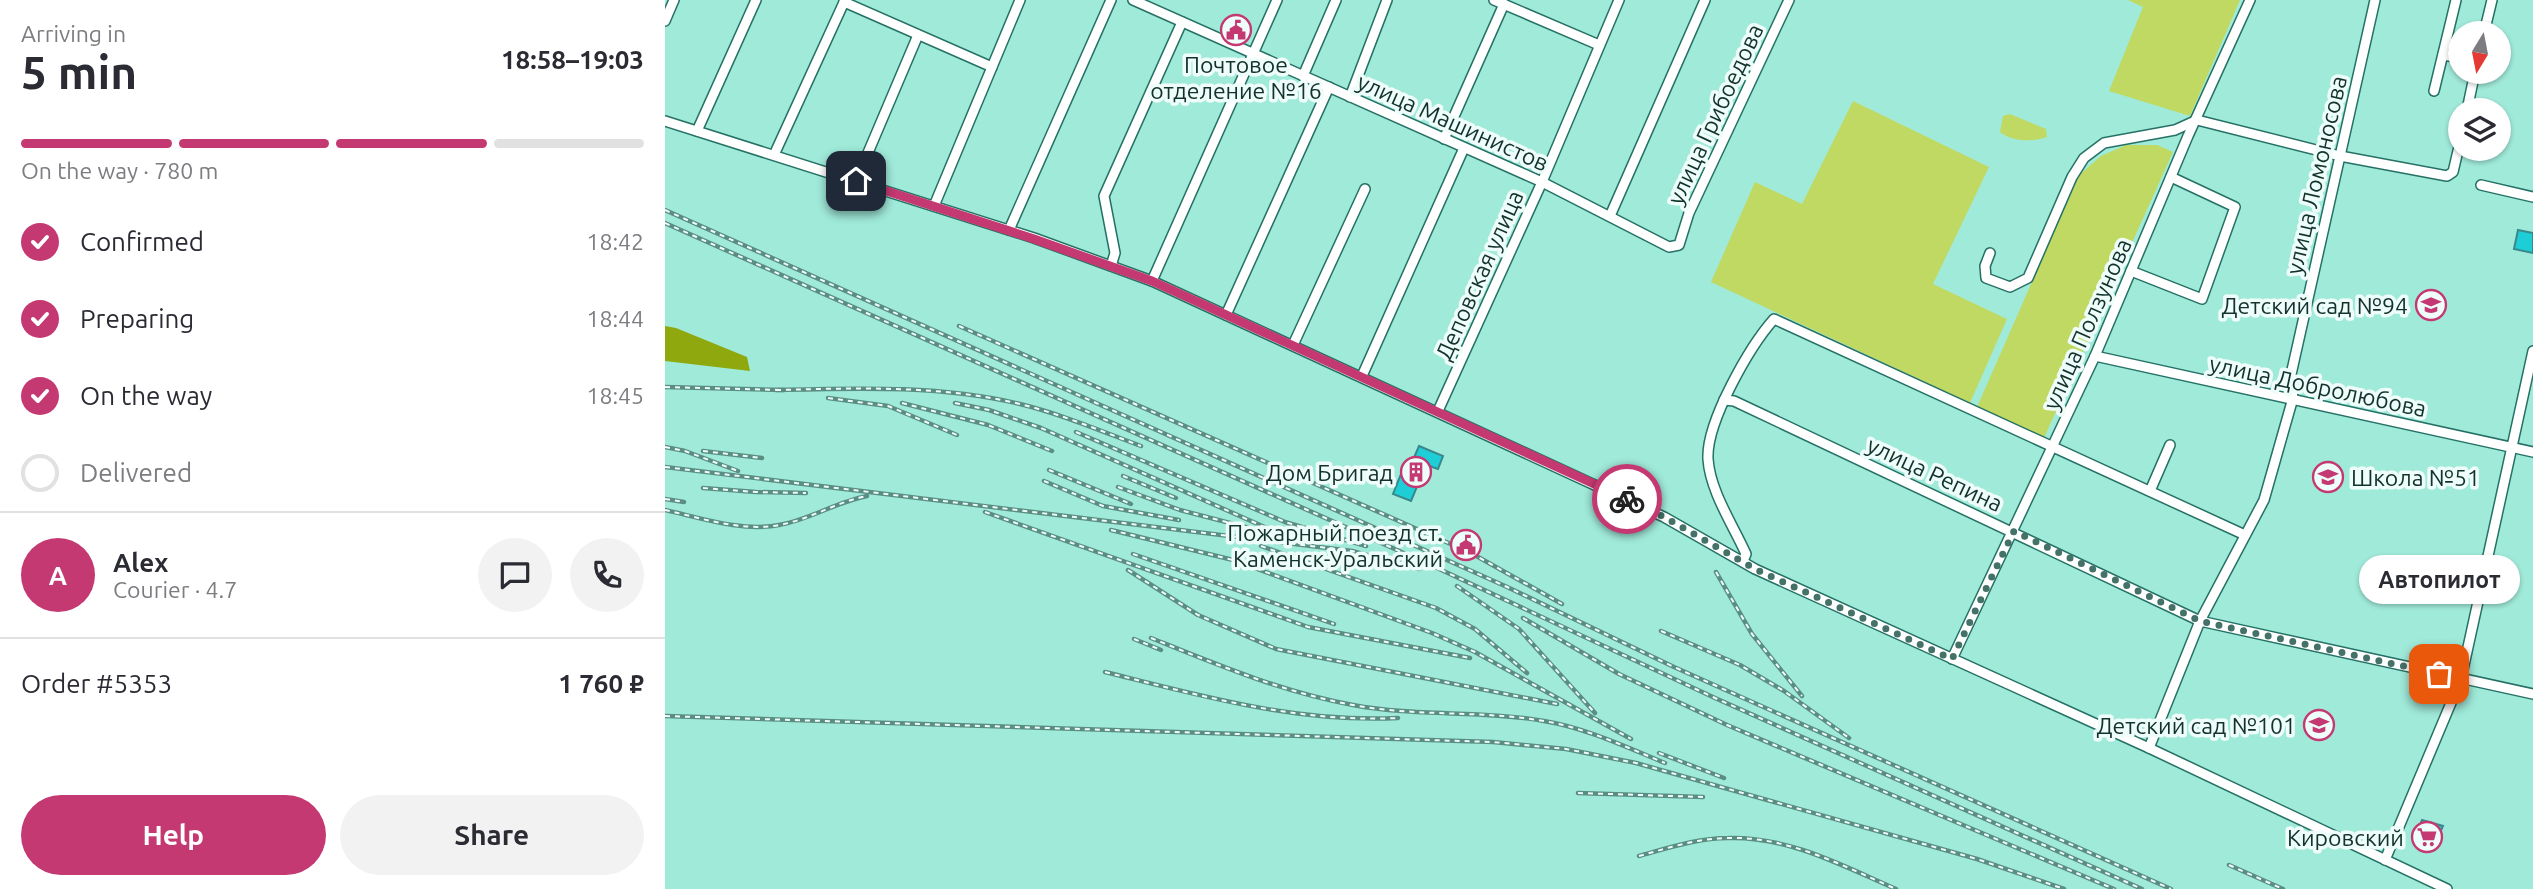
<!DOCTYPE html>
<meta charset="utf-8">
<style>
:root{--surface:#fff;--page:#f2f2f3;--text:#2b2b33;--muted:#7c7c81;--line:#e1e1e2;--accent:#c43972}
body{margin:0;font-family:Ubuntu,sans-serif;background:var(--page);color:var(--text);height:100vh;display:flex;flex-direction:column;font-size:26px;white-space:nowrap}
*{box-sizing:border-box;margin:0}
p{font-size:23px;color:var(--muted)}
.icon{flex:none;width:38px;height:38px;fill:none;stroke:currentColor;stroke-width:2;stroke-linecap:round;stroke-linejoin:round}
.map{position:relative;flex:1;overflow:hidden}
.details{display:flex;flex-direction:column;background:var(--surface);width:665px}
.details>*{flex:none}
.needle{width:46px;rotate:190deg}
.controls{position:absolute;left:1783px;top:21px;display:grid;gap:14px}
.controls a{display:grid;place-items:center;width:63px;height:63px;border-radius:50%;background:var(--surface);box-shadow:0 2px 5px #0004;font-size:35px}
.pin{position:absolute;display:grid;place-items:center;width:60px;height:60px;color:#fff;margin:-30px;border-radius:14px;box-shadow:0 4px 10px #0006}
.courier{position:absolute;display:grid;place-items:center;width:70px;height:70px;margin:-35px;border:5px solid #c43972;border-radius:50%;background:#fff;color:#222;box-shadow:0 2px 9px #0007}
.bubble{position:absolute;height:49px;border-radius:24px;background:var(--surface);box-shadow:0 2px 5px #0004;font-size:23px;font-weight:700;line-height:49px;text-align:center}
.summary em{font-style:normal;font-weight:700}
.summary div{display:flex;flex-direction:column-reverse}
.summary{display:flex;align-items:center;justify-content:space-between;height:119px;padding:0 21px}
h1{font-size:46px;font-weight:700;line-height:52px}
.bar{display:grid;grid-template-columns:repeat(4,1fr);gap:10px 7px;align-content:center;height:84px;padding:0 21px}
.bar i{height:9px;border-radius:5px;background:var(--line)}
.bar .selected{background:var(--accent)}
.bar p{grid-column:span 4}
.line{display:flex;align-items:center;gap:18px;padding:0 21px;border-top:2px solid var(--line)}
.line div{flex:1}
.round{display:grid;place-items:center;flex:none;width:74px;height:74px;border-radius:37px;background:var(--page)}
ol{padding:0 21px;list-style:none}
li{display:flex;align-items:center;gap:21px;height:77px}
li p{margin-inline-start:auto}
li .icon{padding:7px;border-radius:50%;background:var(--accent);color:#fff;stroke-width:4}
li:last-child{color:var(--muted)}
li i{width:38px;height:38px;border:4px solid var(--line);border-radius:50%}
.cta{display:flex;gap:14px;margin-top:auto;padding:14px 21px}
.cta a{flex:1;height:80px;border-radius:42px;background:var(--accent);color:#fff;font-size:28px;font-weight:700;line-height:80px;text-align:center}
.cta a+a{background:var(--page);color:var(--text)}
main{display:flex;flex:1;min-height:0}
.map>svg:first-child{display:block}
.green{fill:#c0d963}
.forest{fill:#8fa80e}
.building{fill:#1eced6;stroke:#39888c;stroke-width:2}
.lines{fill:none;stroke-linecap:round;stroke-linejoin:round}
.minor-casing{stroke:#257165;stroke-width:12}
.minor{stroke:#fff;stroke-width:9}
.rail-casing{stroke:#5a8e83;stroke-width:4.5}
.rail{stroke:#effdfa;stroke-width:2;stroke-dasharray:5;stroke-linecap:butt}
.done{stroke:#447269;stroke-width:7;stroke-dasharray:0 12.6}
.route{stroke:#c43972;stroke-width:9}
.labels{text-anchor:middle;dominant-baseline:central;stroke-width:7;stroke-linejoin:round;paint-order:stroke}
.poi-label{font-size:23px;fill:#13322c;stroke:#effdfa;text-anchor:end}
.street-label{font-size:23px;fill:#13322c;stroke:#effdfa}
</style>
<main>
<section class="details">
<div class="summary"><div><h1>5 min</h1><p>Arriving in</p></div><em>18:58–19:03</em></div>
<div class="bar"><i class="selected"></i><i class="selected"></i><i class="selected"></i><i></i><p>On the way · 780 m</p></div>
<ol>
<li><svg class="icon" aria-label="check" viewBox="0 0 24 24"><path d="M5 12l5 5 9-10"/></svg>Confirmed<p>18:42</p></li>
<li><svg class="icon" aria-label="check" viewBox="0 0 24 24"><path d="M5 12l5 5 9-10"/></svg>Preparing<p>18:44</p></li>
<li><svg class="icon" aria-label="check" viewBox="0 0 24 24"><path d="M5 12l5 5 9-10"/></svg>On the way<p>18:45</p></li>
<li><i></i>Delivered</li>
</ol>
<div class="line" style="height:126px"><b class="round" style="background:var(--accent);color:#fff">A</b><div><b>Alex</b><p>Courier · 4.7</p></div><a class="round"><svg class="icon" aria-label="chat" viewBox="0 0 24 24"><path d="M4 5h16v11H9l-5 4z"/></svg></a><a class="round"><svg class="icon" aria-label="phone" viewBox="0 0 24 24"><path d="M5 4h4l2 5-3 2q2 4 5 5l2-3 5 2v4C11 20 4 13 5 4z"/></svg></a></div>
<div class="line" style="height:91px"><div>Order #5353</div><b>1 760 ₽</b></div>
<div class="cta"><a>Help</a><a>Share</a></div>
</section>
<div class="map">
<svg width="1868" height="889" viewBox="0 0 1868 889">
<rect width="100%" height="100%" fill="#a0eada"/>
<!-- green -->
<g class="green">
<polygon points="1463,0 1575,0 1525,116 1444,91 1478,7"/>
<polygon points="1188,101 1324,167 1268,284 1342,319 1305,403 1046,282 1090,182 1137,204"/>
<path d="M1345 114 1381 129 1382 137C1368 142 1347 142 1335 132L1338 116Z"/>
<polygon points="1461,145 1492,145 1508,152 1379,438 1312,407 1414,175 1436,156"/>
</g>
<!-- forest -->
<polygon class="forest" points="0,326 11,328 82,357 85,371 0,361"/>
<!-- building -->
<g class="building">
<polygon points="1853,230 1868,233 1868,253 1849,249"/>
<polygon points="754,446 778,456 773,469 761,465 746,501 728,494 736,474 741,476"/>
<polygon points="1757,820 1778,826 1767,850 1751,843 1749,839"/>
</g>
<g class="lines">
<!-- minor casing -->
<g class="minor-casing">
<g id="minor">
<polyline points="468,0 877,182 1004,247 1014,245 1024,213 1124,0"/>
<polyline points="829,0 934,45"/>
<polyline points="179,2 327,67"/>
<polyline points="0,21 9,0"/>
<polyline points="1819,33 1827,0"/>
<polyline points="1778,55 1796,58"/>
<polyline points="638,76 671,0"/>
<polyline points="1769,91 1791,0"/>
<polyline points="685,97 722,0"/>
<polyline points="1802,110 1810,72"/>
<polyline points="0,121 369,238 487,281 999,517 1090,569 1484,748 1782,889"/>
<polyline points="32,131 91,0"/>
<polyline points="779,139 839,4"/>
<polyline points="109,155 180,0"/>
<polyline points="191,181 253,35"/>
<polyline points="1816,185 1868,197"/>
<polyline points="269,206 355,0"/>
<polyline points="945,216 1040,0"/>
<polyline points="344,230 446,0"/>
<polyline points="1325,253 1320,266 1321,278 1345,287 1363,278 1407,177 1419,158 1439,143 1510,130 1532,120 1675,156 1782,176 1788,172 1796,138"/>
<polyline points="446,266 450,253 439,196 517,22"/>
<polyline points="1466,271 1537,299 1570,207 1506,177"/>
<polyline points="487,281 612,0"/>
<polyline points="561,315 664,87"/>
<polyline points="628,345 700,189"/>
<polyline points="1430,356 1868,452"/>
<polyline points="697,376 799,148"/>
<polyline points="1059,400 1069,401 1535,621 1868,694"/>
<polyline points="773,411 877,182 954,0"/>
<polyline points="1485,491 1505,445"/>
<path d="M1078 561 1081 554C1068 525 1045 491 1043 459 1041 422 1085 346 1109 319L1580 535"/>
<polyline points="1287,659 1430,356 1523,136 1585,0"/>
<polyline points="1484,748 1535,621 1599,500 1628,398 1625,379 1710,0"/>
<polyline points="1720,860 1796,679 1868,351"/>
</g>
</g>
<!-- minor -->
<use href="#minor" class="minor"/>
<!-- rail casing -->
<g class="rail-casing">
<g id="rail">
<polyline points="0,210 840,586 1009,667 1506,889"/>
<polyline points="0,223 770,567 1050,698 1477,889"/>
<polyline points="294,326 806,553 897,604"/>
<polyline points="0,387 119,390"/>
<path d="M111 390C192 388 276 385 355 404 396 414 436 431 476 446"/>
<polyline points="163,398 223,406 292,435"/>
<polyline points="237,403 323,425 387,451"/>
<polyline points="290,403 324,410 376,428 604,529"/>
<polyline points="411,432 620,522 701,546"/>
<polyline points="0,447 20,451 73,471"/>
<polyline points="38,451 97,458"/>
<polyline points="0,467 687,551 754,569"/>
<polyline points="384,470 466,504"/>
<polyline points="458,476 511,498"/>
<polyline points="379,481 438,506 514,520"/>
<polyline points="453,487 515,510 588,529"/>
<polyline points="38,488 91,492 141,493"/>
<polyline points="0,499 19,502"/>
<path d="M0 510C36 518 77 532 114 525 144 520 171 502 202 496"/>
<polyline points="320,512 643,627 805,658"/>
<polyline points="446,530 568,560 767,633 810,652 966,739"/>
<polyline points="596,546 771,608 810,629 862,673"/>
<polyline points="468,554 669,624"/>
<polyline points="463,570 533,615 611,649 892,704"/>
<polyline points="1051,572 1087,634 1137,696"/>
<polyline points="792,586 854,629 930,713"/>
<polyline points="858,618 954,674 1062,725 1449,889"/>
<polyline points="996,631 1075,665 1119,691 1184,738"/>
<path d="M486 638C553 665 617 692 688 705 751 717 816 710 879 721 921 728 961 747 1000 763"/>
<polyline points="469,639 496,650"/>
<path d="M440 672C537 696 632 723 733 718"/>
<polyline points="0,716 828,742 901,749 971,763 1312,859 1399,889"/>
<polyline points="994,753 1059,778"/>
<polyline points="913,793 1038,797"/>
<path d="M974 856C1003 848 1033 838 1063 838 1123 836 1178 866 1231 889"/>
<polyline points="1564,865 1618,889"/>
</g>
</g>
<!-- rail -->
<use href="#rail" class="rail"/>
</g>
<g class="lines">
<!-- done -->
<polyline class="done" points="962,499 999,517 1090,569 1287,659 1349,531 1535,621 1774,674"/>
<!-- route -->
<polyline class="route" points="191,181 369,239 487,281 962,499"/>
</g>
<!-- icons -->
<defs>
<g id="civic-ring" transform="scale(1.575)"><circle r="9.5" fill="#effdfa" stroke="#c43972" stroke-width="1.5"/><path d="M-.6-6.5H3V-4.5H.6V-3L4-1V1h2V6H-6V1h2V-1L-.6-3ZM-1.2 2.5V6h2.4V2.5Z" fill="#c43972"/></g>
<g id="school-ring" transform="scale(1.575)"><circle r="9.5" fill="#effdfa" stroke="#c43972" stroke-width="1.5"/><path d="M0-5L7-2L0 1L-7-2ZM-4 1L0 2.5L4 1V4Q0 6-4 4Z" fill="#c43972"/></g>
<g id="building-ring" transform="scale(1.575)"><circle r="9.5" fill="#effdfa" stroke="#c43972" stroke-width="1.5"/><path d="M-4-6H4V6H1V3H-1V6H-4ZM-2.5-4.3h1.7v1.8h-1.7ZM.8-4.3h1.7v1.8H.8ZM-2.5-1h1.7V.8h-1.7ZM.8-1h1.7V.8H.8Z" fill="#c43972"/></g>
<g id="supermarket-ring" transform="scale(1.575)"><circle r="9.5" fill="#effdfa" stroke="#c43972" stroke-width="1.5"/><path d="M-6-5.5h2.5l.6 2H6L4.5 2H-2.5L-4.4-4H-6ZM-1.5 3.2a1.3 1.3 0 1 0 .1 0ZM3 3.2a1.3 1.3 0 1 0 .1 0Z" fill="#c43972"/></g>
</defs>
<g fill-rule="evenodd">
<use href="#civic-ring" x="571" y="30"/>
<use href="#school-ring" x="1766" y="305"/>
<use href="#building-ring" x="751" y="472"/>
<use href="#school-ring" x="1663" y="477"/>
<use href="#civic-ring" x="801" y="545"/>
<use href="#school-ring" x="1654" y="725"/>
<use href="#supermarket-ring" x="1762" y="837"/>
</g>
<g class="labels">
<!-- poi labels -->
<g class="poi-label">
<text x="571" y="64" text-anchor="middle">Почтовое<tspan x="571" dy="26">отделение №16</tspan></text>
<text x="1743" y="305">Детский сад №94</text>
<text x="728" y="472">Дом Бригад</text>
<text x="1686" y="477" text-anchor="start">Школа №51</text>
<text x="778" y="532">Пожарный поезд ст.<tspan x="778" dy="26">Каменск-Уральский</tspan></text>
<text x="1631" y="725">Детский сад №101</text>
<text x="1739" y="837">Кировский</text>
</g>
<!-- street labels -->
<g class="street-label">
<text transform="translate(1050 114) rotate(-65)">улица Грибоедова</text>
<text transform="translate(788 122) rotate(24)">улица Машинистов</text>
<text transform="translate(1651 175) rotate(-77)">улица Ломоносова</text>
<text transform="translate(814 275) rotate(-66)">Деповская улица</text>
<text transform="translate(1422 324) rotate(-66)">улица Ползунова</text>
<text transform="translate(1653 386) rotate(12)">улица Добролюбова</text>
<text transform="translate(1270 474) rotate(25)">улица Репина</text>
</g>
</g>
</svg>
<div class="controls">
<a><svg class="needle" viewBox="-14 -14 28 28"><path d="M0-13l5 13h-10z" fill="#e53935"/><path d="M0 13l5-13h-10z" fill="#7c7c81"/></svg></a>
<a><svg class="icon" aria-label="layers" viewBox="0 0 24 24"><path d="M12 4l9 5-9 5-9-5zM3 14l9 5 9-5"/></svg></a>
</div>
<div class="pin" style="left:1774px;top:674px;background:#ea580c"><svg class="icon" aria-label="bag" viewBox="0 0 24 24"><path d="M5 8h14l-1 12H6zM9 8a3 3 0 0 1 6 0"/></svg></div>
<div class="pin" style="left:191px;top:181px;background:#1f2937"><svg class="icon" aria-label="home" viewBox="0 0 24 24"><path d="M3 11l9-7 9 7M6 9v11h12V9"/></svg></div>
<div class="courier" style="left:962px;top:499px"><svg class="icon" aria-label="bike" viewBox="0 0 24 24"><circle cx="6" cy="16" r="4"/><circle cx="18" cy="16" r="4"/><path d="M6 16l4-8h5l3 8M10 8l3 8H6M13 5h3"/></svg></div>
<div class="bubble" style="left:1694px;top:555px;width:161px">Автопилот</div>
</div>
</main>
